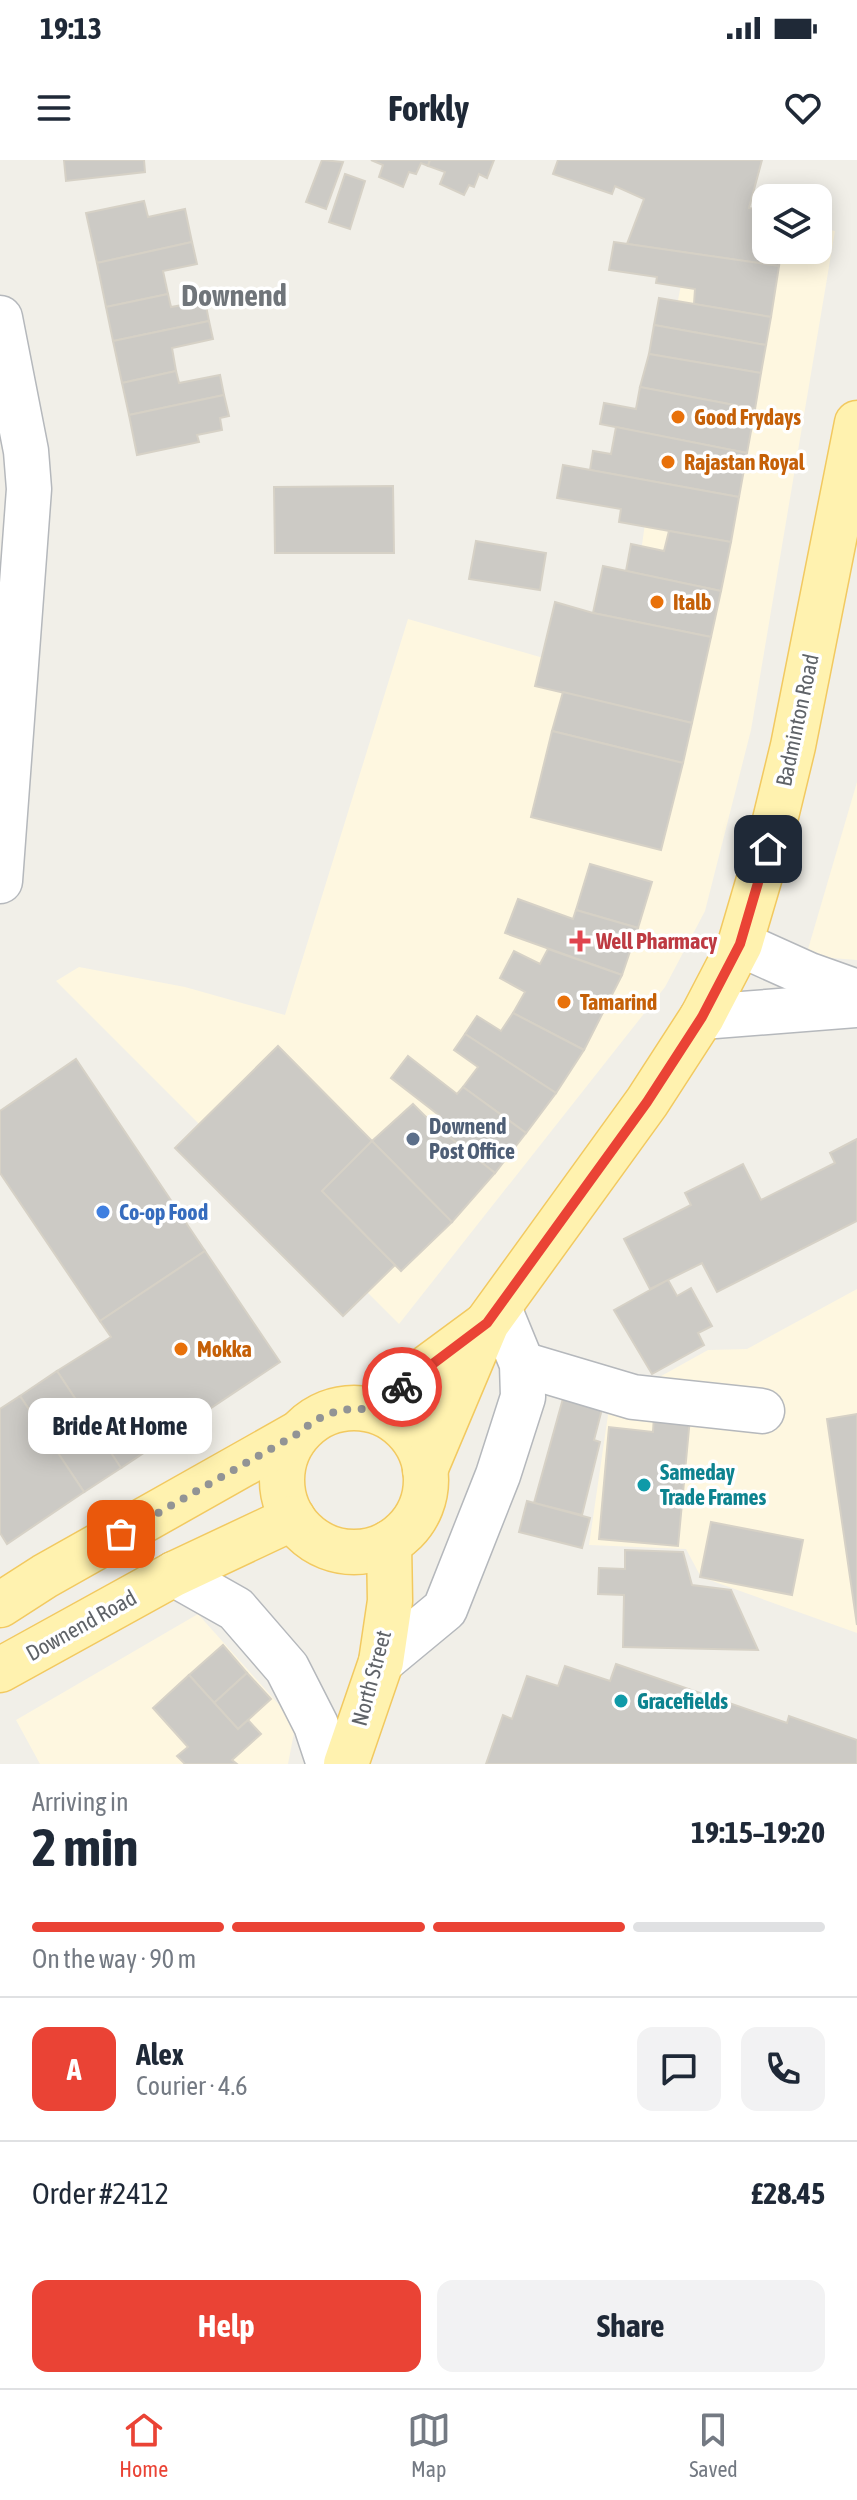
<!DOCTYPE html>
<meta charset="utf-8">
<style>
:root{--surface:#fff;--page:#f2f2f3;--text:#1f2937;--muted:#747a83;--line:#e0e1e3;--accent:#ea4335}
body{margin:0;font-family:"Asap Condensed",sans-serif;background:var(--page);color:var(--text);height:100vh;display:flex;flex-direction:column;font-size:30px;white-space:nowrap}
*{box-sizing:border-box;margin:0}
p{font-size:26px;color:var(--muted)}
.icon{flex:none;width:44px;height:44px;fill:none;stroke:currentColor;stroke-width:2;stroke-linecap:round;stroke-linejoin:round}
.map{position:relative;height:1604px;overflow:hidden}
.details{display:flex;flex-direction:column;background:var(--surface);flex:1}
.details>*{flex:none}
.fabs{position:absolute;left:752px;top:24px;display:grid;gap:16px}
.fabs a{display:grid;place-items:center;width:80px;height:80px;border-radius:16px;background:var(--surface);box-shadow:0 4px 20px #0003;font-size:40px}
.pin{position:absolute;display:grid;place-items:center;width:68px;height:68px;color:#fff;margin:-34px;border-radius:16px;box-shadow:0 4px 12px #0006}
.courier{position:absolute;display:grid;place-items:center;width:80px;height:80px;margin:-40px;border:6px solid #ea4335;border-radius:50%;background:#fff;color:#222;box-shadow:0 2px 10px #0007}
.bubble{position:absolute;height:56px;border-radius:16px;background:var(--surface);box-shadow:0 4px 20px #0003;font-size:26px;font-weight:700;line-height:56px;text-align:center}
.headline em{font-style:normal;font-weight:700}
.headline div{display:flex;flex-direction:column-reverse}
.headline{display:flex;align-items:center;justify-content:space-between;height:136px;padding:0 32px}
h1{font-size:52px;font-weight:700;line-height:60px}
.bar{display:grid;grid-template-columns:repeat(4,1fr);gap:12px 8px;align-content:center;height:96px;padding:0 32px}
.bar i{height:10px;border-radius:6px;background:var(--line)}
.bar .active{background:var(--accent)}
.bar p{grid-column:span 4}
.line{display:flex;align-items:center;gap:20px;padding:0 32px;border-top:2px solid var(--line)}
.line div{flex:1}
.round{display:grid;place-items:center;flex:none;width:84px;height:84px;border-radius:16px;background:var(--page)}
.action{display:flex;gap:16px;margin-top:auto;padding:16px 32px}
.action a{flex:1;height:92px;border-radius:16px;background:var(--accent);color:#fff;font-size:32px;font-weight:700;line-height:92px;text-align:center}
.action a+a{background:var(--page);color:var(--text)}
.status{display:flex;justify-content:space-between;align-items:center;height:56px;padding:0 40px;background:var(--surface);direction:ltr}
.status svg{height:22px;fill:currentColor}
header{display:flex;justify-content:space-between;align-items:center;height:104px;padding:0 32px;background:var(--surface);font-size:36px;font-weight:700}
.tab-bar{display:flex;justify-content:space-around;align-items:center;height:112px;border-top:2px solid var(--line);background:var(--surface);font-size:22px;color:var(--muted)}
.tab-bar a{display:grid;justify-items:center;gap:4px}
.tab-bar .active{color:var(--accent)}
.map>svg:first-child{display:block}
.commercial{fill:#fef7e0}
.building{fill:#cccac5;stroke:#d6d1c6;stroke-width:2}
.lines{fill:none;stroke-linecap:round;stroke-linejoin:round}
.minor-casing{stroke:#b5b8bc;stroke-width:47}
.major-casing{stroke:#f2c960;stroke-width:47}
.minor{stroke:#fff;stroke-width:44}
.major{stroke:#fff2af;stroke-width:44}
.done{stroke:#929495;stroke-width:8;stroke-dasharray:0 14.4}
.route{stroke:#ea4335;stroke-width:10}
.food-dot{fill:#e8710a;stroke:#fff;stroke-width:3}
.health-dot{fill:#e0444e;stroke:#fff;stroke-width:3}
.service-dot{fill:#5c6f8a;stroke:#fff;stroke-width:3}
.shop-dot{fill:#3f7fe0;stroke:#fff;stroke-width:3}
.culture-dot{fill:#0f9aa8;stroke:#fff;stroke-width:3}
.labels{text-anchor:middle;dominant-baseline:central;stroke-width:7;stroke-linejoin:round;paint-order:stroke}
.food-label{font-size:22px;font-weight:bold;fill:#c56008;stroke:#fff;text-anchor:start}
.street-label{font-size:22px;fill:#5f6368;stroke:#fff}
.health-label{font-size:22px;font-weight:bold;fill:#be3a42;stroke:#fff;text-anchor:start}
.service-label{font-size:22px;font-weight:bold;fill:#4e5e75;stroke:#fff;text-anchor:start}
.shop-label{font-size:22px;font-weight:bold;fill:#366cbe;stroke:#fff;text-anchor:start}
.culture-label{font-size:22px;font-weight:bold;fill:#0d838f;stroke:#fff;text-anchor:start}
.district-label{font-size:30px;font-weight:bold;fill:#70757a;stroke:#fff}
</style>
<div class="status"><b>19:13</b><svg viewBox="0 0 49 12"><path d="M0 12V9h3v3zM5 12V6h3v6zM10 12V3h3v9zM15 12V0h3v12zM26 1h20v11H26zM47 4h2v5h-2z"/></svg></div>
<header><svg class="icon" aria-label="menu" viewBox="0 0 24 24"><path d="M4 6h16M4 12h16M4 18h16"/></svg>Forkly<svg class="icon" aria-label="heart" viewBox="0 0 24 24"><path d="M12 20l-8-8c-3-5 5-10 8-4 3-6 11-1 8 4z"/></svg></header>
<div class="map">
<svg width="857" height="1604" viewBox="0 0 857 1604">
<rect width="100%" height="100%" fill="#f1efe8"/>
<!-- commercial -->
<g class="commercial">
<polygon points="699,35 766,90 818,90 818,67 835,71 751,570 705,751 665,827 399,1164 56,821 79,807 185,827 285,855 408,459 623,521 672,170"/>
<polygon points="857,622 857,800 806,796"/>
<polygon points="857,1129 857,1473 701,1417 686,1389 589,1385 614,1214 654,1220 708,1190 747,1189"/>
<polygon points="198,1454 289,1556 294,1573 288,1604 40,1604 16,1560"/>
</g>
<!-- building -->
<g class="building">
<polygon points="64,0 144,0 145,12 66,21"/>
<polygon points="322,0 343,2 326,49 306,42"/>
<polygon points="371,0 430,0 428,6 421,3 416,14 409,12 403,27 379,17 383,5"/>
<polygon points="430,0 494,0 487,18 479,14 474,27 469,25 464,35 440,24 445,12 428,6"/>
<polygon points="558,0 762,0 749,48 766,51 766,90 781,90 779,106 627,84 644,39 615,26 612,34 553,14"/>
<polygon points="345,14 365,21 350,69 329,62"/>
<polygon points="144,41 148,57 185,49 192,82 97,103 86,53"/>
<polygon points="192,82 197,104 163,111 168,134 106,147 97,103"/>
<polygon points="614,82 779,106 771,157 694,144 695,129 656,123 657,117 609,110"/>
<polygon points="168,134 171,147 205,141 209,161 113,181 106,147"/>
<polygon points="659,138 771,157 766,185 654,165"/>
<polygon points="209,161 213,179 172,188 176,211 122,223 113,181"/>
<polygon points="654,165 766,185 761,213 649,194"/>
<polygon points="649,194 761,213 755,249 640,227"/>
<polygon points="176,211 179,223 220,215 224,235 129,255 122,223"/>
<polygon points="640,227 755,249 747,293 600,264 604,243 636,249"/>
<polygon points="224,235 229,256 220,258 222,270 197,275 199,282 137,295 129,255"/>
<polygon points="616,267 747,293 739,337 590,310 593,291 611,294"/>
<polygon points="563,305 739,337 731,382 619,362 621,349 557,338"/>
<polygon points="393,326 394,393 275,393 274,327"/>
<polygon points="669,371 731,382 721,431 626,411 631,384 664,391"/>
<polygon points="476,381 546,393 540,430 469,419"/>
<polygon points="603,406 721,431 711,477 593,453"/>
<polygon points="555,442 593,453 711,477 692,563 535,526"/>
<polygon points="563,532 692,563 683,603 552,571"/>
<polygon points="552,571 683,603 661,690 531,657"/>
<polygon points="590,704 652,722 638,768 576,750"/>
<polygon points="518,739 573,759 576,750 638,768 622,815 505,773"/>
<polygon points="548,789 622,815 584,890 513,853 525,832 500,818 514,791 540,804"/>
<polygon points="513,853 584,890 556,933 465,874 477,856 501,871"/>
<polygon points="465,874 556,933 526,973 463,927 478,907 454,890"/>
<polygon points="278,886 372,981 322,1031 395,1105 343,1156 175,988"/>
<polygon points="408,896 457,934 463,927 526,973 495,1013 434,965 440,956 391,918"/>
<polygon points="76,899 205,1091 100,1161 0,1013 0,951"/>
<polygon points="413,944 434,965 495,1013 452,1062 372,981"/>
<polygon points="857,979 857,1061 717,1132 702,1103 650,1129 624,1079 691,1045 685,1033 743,1004 761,1040 835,1003 830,993"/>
<polygon points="372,981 452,1062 401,1111 322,1031"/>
<polygon points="205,1091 280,1202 121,1308 57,1211 111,1177 100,1161"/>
<polygon points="668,1120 677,1136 691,1128 712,1166 698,1173 704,1185 652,1214 614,1150"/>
<polygon points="57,1211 121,1308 84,1332 20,1236"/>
<polygon points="564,1235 603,1245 594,1280 600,1282 582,1355 534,1343"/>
<polygon points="20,1236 84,1332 7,1384 0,1373 0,1249"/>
<polygon points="857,1254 857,1465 827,1259"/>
<polygon points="654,1255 690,1258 678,1386 599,1379 609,1267 653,1272"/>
<polygon points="527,1341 590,1358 582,1388 519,1372"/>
<polygon points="711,1362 803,1380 792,1435 700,1417"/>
<polygon points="625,1390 683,1392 692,1425 731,1430 758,1490 623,1487 624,1435 598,1434 599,1408 625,1409"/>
<polygon points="223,1485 247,1513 214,1543 189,1515"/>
<polygon points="616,1504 787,1563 789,1556 857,1580 857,1604 486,1604 503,1555 512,1559 527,1516 558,1526 565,1506 610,1521"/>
<polygon points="247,1513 271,1539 238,1569 214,1543"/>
<polygon points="189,1515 238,1569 248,1560 261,1574 232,1600 237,1604 185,1604 177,1596 188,1587 153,1548"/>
</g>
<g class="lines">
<!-- minor casing -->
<g class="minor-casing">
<g id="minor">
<polyline points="0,158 26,291 29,329 0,721"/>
<polyline points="740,784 809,815 857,832"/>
<polyline points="702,857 857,845"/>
<polyline points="522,1204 633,1237 762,1251"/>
<polyline points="174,1414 236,1449 287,1508 316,1565 329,1604"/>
<polyline points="381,1502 445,1449 498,1315 523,1237 522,1204 499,1148"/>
</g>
</g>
<!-- major casing -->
<g class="major-casing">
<g id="major">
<circle cx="354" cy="1320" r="72"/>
<polyline points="374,1250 386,1238 485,1165"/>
<polyline points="425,1310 487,1163 647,942 702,857 740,784 768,689 793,586 857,263"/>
<polyline points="0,1445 45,1416 297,1274"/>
<polyline points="0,1510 174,1414 293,1358"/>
<polyline points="346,1604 381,1502 390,1441 389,1383"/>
</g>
</g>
<!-- minor -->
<use href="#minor" class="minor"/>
<!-- major -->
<use href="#major" class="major"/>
</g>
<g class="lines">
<!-- done -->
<path class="done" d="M121 1374 297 1274C322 1253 342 1246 374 1250L402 1227"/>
<!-- route -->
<polyline class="route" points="402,1227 487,1163 647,942 702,857 740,784 768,689"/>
</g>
<!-- markers -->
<g class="food-dot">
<circle cx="678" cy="257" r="8"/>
<circle cx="668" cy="302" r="8"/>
<circle cx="657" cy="442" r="8"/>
<circle cx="564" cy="842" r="8"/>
<circle cx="181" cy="1189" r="8"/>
</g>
<path class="health-dot" d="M576 769h8v8h8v8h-8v8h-8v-8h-8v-8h8z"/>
<circle class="service-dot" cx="413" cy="979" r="8"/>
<circle class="shop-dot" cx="103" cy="1052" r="8"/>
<g class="culture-dot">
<circle cx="644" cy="1325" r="8"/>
<circle cx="621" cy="1541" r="8"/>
</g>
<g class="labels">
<!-- food labels -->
<g class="food-label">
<text x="694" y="257">Good Frydays</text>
<text x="684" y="302">Rajastan Royal</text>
<text x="673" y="442">Italb</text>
<text x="580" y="842">Tamarind</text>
<text x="197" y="1189">Mokka</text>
</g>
<!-- street labels -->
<g class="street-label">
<text transform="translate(797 560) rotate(-78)">Badminton Road</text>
<text transform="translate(81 1465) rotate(-29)">Downend Road</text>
<text transform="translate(371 1518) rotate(-75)">North Street</text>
</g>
<!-- health labels -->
<g class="health-label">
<text x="596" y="781">Well Pharmacy</text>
</g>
<!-- service labels -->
<g class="service-label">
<text x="429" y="966">Downend<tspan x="429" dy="25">Post Office</tspan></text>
</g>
<!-- shop labels -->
<g class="shop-label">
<text x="119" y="1052">Co-op Food</text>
</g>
<!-- culture labels -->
<g class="culture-label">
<text x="660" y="1312">Sameday<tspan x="660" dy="25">Trade Frames</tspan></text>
<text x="637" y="1541">Gracefields</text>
</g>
<!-- district labels -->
<g class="district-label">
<text x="234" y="135">Downend</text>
</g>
</g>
</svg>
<div class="fabs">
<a><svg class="icon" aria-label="layers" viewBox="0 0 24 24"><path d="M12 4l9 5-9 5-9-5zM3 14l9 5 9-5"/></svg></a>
</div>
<div class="pin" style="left:121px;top:1374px;background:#ea580c"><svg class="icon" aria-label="bag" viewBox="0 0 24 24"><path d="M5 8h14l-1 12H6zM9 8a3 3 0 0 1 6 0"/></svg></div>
<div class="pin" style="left:768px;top:689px;background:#1f2937"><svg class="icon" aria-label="home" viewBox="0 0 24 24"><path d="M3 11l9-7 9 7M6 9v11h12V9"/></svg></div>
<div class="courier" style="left:402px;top:1227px"><svg class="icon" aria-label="bike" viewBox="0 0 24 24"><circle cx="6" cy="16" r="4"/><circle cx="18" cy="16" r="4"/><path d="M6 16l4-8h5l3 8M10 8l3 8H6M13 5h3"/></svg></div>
<div class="bubble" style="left:28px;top:1238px;width:184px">Bride At Home</div>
</div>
<section class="details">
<div class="headline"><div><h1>2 min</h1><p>Arriving in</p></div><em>19:15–19:20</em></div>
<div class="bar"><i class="active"></i><i class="active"></i><i class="active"></i><i></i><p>On the way · 90 m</p></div>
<div class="line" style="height:144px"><b class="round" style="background:var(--accent);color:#fff">A</b><div><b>Alex</b><p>Courier · 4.6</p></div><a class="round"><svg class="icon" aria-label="chat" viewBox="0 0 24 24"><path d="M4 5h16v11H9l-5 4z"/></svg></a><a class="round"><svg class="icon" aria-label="phone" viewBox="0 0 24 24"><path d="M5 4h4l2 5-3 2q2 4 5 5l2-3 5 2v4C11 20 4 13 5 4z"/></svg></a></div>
<div class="line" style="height:104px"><div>Order #2412</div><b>£28.45</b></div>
<div class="action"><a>Help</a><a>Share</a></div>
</section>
<nav class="tab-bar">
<a class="active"><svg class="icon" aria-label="home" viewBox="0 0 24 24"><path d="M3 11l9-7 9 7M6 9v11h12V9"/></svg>Home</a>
<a><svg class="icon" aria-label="map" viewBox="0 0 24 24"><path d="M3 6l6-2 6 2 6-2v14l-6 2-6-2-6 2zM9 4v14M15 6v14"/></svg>Map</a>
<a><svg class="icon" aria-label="saved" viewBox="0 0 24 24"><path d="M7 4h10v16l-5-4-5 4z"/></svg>Saved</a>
</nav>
